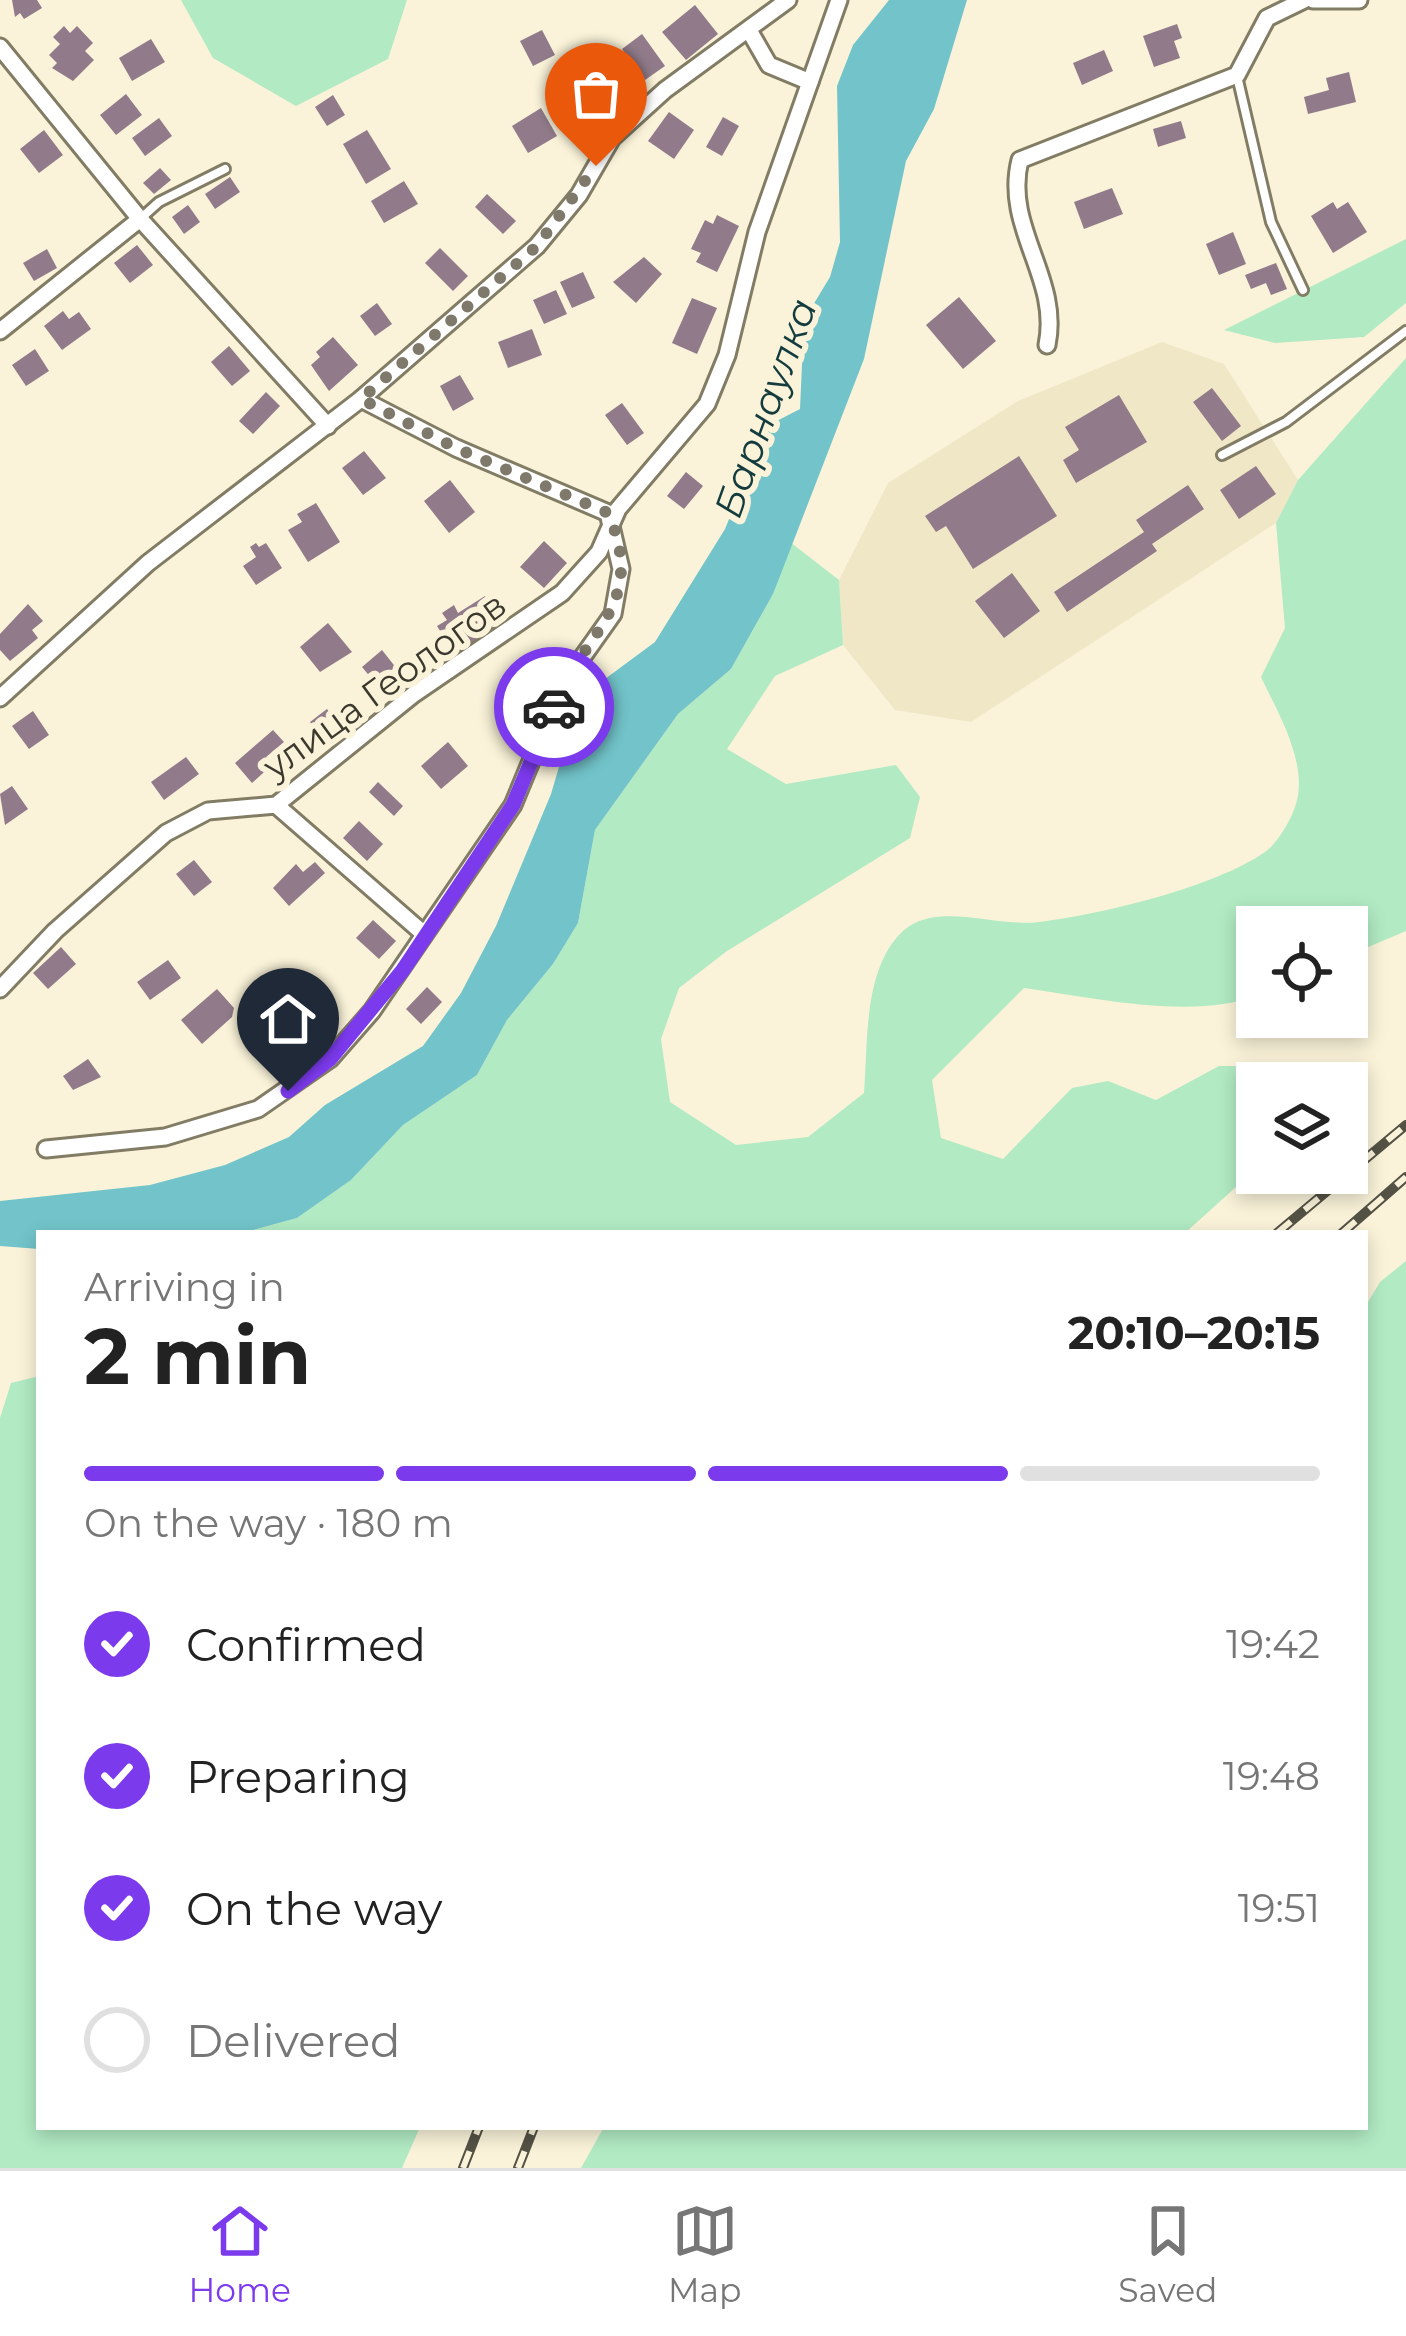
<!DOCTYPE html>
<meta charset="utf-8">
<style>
:root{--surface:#fff;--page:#f6f6f6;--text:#222;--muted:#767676;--line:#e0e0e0;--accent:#7c3aed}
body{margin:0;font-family:Montserrat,sans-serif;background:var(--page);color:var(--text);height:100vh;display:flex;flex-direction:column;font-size:45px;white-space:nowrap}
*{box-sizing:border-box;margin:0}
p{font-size:39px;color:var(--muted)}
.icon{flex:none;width:66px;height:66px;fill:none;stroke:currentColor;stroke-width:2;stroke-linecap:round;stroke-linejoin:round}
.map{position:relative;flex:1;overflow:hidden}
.details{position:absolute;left:36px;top:1230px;width:1332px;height:900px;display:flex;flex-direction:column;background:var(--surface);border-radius:0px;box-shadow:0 6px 18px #0003}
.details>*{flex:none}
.fabs{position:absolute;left:1236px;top:906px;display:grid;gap:24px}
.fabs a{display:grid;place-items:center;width:132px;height:132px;border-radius:0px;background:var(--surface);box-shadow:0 6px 18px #0003;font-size:60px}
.pin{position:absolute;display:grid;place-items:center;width:102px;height:102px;color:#fff;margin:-123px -51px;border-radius:50% 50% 50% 0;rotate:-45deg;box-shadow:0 0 12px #0007}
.pin .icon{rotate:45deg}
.courier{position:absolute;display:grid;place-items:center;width:120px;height:120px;margin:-60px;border:9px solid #7c3aed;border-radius:50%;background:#fff;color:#222;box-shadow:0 3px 15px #0007}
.head em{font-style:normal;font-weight:700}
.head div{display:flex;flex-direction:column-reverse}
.head{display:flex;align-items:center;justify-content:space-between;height:204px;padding:0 48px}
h1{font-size:78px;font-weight:700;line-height:90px}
.bar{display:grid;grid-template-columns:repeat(4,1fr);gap:18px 12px;align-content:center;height:144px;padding:0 48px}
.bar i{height:15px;border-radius:9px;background:var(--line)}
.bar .on{background:var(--accent)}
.bar p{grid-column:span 4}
ol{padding:0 48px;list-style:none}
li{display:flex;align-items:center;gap:36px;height:132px}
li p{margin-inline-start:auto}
li .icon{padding:12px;border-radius:50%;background:var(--accent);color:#fff;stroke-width:4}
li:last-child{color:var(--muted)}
li i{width:66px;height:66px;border:6px solid var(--line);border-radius:50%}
.dock{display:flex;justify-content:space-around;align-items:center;height:168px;border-top:3px solid var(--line);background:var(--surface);font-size:33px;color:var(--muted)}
.dock a{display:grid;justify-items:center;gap:6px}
.dock .on{color:var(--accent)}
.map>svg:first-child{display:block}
.built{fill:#f0e7c7}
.green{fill:#b1eac3}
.water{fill:#72c4ca}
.building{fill:#917b8a}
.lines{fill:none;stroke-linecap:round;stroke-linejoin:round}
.lane-casing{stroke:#827c65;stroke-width:14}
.street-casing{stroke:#827c65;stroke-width:21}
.lane{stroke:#fff;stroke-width:8}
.street{stroke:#fff;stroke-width:15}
.rail-casing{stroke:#545145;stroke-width:10}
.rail{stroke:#faf3d9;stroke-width:6;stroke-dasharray:18;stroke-linecap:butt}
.done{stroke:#7e796a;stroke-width:12;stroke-dasharray:0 21.6}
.route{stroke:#7c3aed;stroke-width:15}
.labels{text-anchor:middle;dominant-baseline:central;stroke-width:12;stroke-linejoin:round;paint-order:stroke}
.street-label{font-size:36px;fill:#3b382e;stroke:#faf3d9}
.water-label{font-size:39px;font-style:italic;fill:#143c3f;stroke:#faf3d9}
</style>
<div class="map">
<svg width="1406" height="2168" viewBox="0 0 1406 2168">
<rect width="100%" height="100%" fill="#faf3d9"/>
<!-- built -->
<polygon class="built" points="1162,342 1224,364 1298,480 1276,523 971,722 895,710 843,645 839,580 888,483 1018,401"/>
<!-- green -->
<g class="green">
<polygon points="181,0 407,0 388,59 296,106 213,58"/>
<polygon points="1406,239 1406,303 1364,337 1275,343 1224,330"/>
<path d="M1406 358V931L1347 956V927H1257V995C1196 1021 1089 997 1024 988L932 1080 941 1138 1003 1159 1072 1088 1108 1081 1156 1100 1219 1066H1282L1289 1083H1257V1168L1185 1233H242L297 1218 351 1180 403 1125 477 1075 507 1020 553 964 578 923 595 830 678 714 731 669 773 594 790 542 839 580 843 645 775 676 727 749 786 784 896 765 920 797 910 838 727 951 679 988 661 1039 670 1102 736 1145 808 1137 864 1093C868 1045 863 974 899 935 932 898 995 928 1039 922 1102 914 1213 888 1265 852 1276 845 1291 820 1295 807 1310 766 1278 713 1261 677L1285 628 1276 523 1298 480Z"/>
<polygon points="1406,1261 1406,2168 581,2168 604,2127 1365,2127 1365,1307 1380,1282"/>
<polygon points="39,1376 39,2127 420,2127 402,2168 0,2168 0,1418 11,1383"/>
</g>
<!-- water -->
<polygon class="water" points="889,0 967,0 934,109 906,161 864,359 773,594 731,669 678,714 595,830 578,923 553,964 507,1020 477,1075 403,1125 351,1180 297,1218 242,1233 39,1233 39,1249 0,1246 0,1201 150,1185 225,1165 289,1137 325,1105 423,1046 461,993 496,926 551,794 574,716 605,679 655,642 725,529 767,426 800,409 804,320 830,277 840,242 837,86 853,45"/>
<!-- building -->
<g class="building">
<polygon points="12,0 37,0 42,8 24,19 20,13 15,17"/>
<polygon points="695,5 718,34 686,60 662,32"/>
<polygon points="1177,24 1182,38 1174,41 1180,58 1154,67 1143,36"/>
<polygon points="64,26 70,33 77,26 93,43 85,51 94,60 73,81 52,68 57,63 49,55 60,44 53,37"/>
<polygon points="542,30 555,55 533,66 520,41"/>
<polygon points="642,34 665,66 645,80 622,49"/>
<polygon points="151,39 165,62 132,81 119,58"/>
<polygon points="1104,50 1113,71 1082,85 1073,63"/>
<polygon points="1349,72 1356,102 1308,114 1304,97 1329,90 1326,78"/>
<polygon points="126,94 142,115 116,135 100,115"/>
<polygon points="333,95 345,115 327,126 315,107"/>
<polygon points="594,97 609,114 595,126 580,108"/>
<polygon points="541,108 557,136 528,153 512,126"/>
<polygon points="669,112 694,130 674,159 648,141"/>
<polygon points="723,117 739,126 722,156 706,147"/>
<polygon points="159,118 172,136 145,156 132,138"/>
<polygon points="1181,121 1186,138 1158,147 1153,129"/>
<polygon points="44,130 63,155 39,173 20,149"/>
<polygon points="367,130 391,169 366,184 343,144"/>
<polygon points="160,168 171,180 154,194 143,183"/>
<polygon points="230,177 240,192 215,209 205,194"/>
<polygon points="404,181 418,204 384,223 371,201"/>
<polygon points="1112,188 1123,214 1084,229 1074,202"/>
<polygon points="487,194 516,221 503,234 475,207"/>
<polygon points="1333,202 1337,209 1348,202 1367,232 1333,253 1311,216"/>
<polygon points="188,205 200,222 184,234 172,217"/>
<polygon points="717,215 739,226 717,272 696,262 701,253 691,249 705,220 713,224"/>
<polygon points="1233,232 1246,264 1219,275 1206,244"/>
<polygon points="137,245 153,265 130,283 114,263"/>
<polygon points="440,248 468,276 453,291 425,263"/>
<polygon points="47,249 57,268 34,281 23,263"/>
<polygon points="644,257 662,274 636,303 613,282"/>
<polygon points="1276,263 1287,289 1271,295 1266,283 1251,289 1245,275"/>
<polygon points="583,272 595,298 572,308 560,282"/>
<polygon points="556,290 567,314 544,324 533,300"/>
<polygon points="959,297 996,341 963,369 926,325"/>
<polygon points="692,298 717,308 697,354 672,343"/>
<polygon points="377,303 392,324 375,336 360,316"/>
<polygon points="63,311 69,319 79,312 91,329 62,350 44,326"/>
<polygon points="532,329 542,355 508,368 498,342"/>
<polygon points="333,337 358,365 329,391 311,365 320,357 316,352"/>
<polygon points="229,346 250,371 232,386 211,362"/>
<polygon points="35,349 49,371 26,386 12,365"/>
<polygon points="460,375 474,399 453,411 440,386"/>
<polygon points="1212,388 1241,426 1222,441 1193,402"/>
<polygon points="266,392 280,406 253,434 239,421"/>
<polygon points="1119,395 1147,442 1076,483 1063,460 1079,450 1065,427"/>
<polygon points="622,403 644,433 627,445 605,415"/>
<polygon points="364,451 386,478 363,495 342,468"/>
<polygon points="1019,456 1057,516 973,569 946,526 936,532 925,516"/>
<polygon points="1256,466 1276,494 1239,519 1220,490"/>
<polygon points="686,472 703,486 684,509 667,496"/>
<polygon points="450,480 475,512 449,533 424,501"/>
<polygon points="1188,485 1204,509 1152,544 1157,551 1067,612 1054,592 1144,532 1136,520"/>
<polygon points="316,503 340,542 308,562 288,530 302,522 297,514"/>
<polygon points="544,541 567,563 544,588 520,567"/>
<polygon points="256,543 259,547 266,543 282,568 256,585 243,566 256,557 250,547"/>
<polygon points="1012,573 1040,611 1004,638 975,601"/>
<polygon points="485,596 503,625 455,655 437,626 447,620 442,613 454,605 458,613"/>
<polygon points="28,604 43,621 32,630 38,638 10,661 0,650 0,634"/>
<polygon points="328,623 352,652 320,672 300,647"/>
<polygon points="382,650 397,669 377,685 362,667"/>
<polygon points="327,709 339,725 321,738 310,722"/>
<polygon points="33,711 49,735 29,749 12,726"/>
<polygon points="273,730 284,742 266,757 273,764 252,783 235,763"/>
<polygon points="448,742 468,766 441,789 421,766"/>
<polygon points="186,757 199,774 164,800 151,782"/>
<polygon points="378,782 403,806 394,816 369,792"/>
<polygon points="12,786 28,809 5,825 0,794"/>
<polygon points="359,821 383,844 367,861 343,838"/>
<polygon points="194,860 212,882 194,896 176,874"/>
<polygon points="315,862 325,873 289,906 273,888 296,864 303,872"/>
<polygon points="373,920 396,941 379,959 356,938"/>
<polygon points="61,947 76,964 48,989 33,973"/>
<polygon points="168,960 181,978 150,1000 137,982"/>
<polygon points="427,987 442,1002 421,1024 406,1009"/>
<polygon points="217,989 234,1008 232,1017 202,1044 181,1020"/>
<polygon points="88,1059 101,1077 73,1090 63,1076"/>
</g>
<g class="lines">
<!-- lane casing -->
<g class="lane-casing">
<g id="lane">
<polyline points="1237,76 1271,222 1303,290"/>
<polyline points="140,219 159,202 225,169"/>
<polyline points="1222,455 1286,422 1406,331"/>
</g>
</g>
<!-- street casing -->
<g class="street-casing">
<g id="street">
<polyline points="1313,0 1359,0"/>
<polyline points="750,32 769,65 810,82"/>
<polyline points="0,47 140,219 328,426"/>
<polyline points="0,331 140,219"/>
<path d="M1047 345C1061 278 1003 228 1020 160L1237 75 1267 18 1304 0"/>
<polyline points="0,698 148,563 361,399 537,246 579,195 612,138 665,90 788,0"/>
<polyline points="276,805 424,934"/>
<polyline points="0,989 55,931 166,833 208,811 276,805 414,694 562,593 599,552 618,509 707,404 727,355 757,232 839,0"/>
<polyline points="46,1149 165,1137 258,1109 330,1059 372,1011 513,805 562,686 613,614 621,569 608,513 456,448 361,399"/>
</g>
</g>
<!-- lane -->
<use href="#lane" class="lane"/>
<!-- street -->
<use href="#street" class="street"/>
<!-- rail casing -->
<g class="rail-casing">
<g id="rail">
<polyline points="1277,1233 1406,1125"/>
<polyline points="1342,1233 1406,1177"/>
<polyline points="463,2168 479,2127"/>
<polyline points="518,2168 534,2127"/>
</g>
</g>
<!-- rail -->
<use href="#rail" class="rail"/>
</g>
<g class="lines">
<!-- done -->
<path class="done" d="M554 707C583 631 649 606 608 513L456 448 361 399 537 246 596 166"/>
<!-- route -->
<polyline class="route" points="288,1091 330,1059 403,970 513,805 554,707"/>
</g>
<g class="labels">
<!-- street labels -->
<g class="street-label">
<text transform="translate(384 685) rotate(-36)">улица Геологов</text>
</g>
<!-- water labels -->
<g class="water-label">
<text transform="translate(765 408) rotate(-70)">Барнаулка</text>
</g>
</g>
</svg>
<div class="fabs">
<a><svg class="icon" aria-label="locate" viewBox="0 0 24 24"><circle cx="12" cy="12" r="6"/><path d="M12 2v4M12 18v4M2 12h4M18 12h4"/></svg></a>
<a><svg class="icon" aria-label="layers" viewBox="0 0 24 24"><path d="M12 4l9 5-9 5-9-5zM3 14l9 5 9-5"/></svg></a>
</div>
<div class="pin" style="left:596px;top:166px;background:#ea580c"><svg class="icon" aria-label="bag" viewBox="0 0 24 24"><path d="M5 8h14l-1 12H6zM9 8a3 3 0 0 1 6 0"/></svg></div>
<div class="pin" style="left:288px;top:1091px;background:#1f2937"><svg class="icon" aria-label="home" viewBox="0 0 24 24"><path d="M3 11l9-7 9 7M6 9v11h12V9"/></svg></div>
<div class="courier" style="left:554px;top:707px"><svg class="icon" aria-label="car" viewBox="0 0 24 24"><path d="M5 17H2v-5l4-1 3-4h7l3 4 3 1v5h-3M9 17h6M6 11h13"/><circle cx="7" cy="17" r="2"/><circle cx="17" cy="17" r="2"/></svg></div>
<section class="details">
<div class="head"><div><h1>2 min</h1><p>Arriving in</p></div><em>20:10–20:15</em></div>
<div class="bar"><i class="on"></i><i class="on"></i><i class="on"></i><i></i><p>On the way · 180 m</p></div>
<ol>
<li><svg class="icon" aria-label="check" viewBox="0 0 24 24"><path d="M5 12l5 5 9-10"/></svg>Confirmed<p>19:42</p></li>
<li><svg class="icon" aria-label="check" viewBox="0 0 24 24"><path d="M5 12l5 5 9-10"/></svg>Preparing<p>19:48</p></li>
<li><svg class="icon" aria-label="check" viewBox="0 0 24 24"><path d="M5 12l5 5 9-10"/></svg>On the way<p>19:51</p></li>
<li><i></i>Delivered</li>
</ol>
</section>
</div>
<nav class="dock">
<a class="on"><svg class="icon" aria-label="home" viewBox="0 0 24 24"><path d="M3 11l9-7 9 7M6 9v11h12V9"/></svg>Home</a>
<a><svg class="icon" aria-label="map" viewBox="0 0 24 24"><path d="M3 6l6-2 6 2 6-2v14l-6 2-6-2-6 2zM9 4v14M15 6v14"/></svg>Map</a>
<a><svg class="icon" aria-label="saved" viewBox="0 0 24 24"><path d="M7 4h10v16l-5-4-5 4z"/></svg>Saved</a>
</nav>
